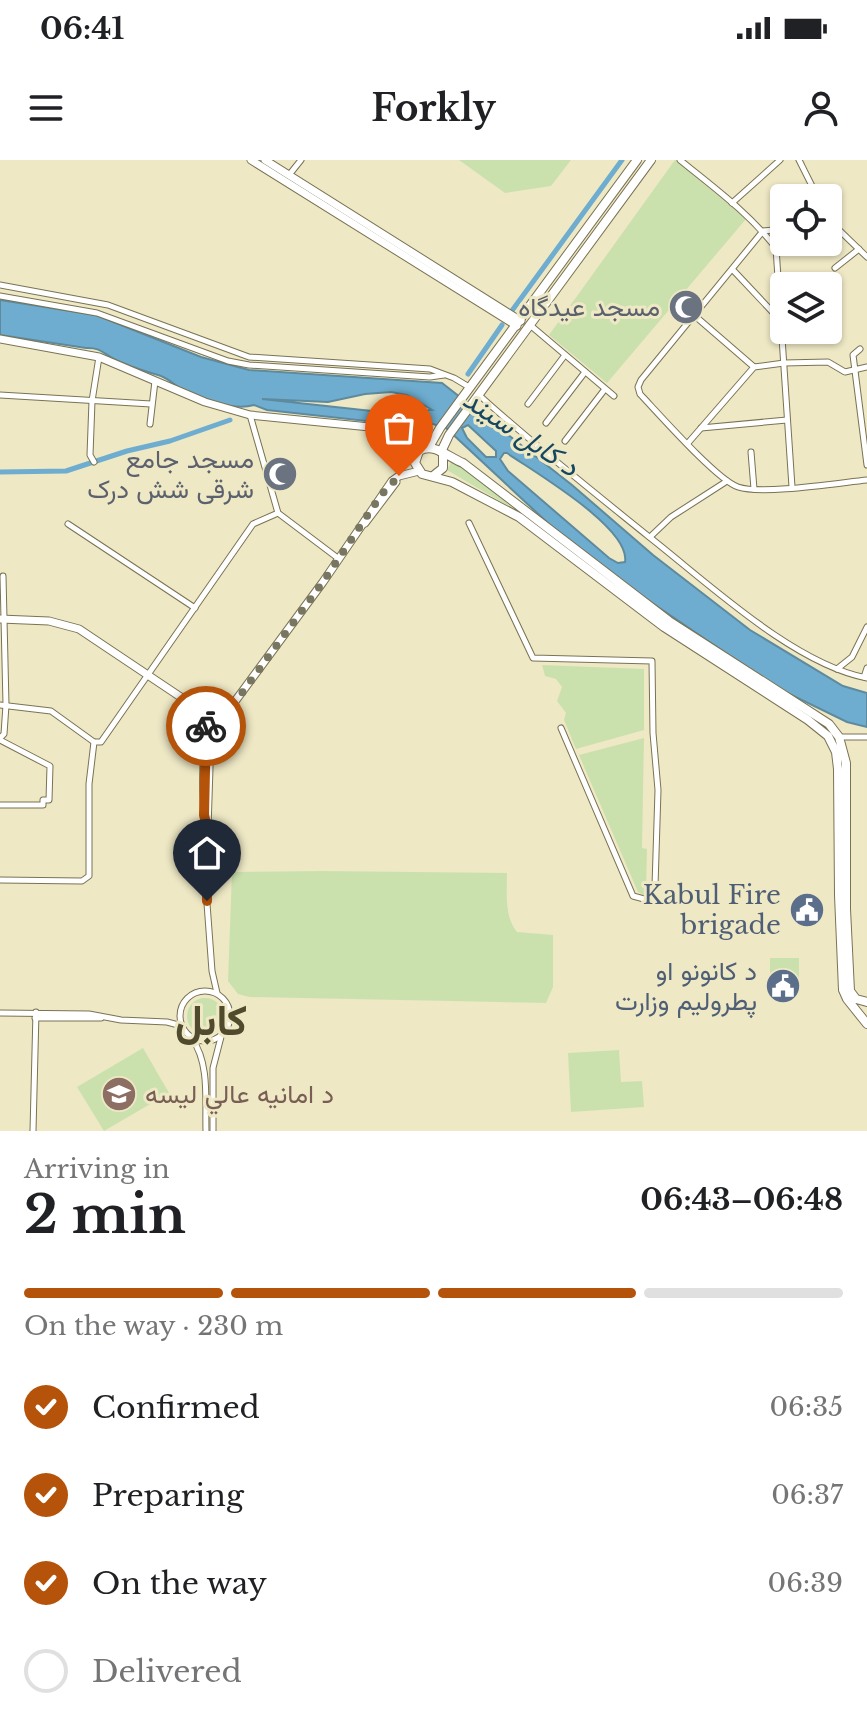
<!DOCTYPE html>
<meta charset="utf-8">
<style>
:root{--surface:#fff;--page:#f2f2f2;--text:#202124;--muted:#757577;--line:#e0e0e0;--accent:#b45309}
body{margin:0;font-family:"Libre Baskerville",Vazirmatn,serif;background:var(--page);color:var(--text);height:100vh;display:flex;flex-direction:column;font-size:30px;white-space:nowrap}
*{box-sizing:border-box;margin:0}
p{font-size:26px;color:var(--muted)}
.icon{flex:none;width:44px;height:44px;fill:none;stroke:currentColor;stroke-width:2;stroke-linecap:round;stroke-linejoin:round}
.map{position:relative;height:971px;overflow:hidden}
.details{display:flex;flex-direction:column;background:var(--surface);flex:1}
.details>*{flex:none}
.controls{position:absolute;left:770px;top:24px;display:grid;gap:16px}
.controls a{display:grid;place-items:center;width:72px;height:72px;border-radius:8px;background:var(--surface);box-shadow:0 2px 6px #0004;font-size:40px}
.pin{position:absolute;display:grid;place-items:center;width:68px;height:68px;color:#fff;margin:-82px -34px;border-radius:50% 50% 50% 0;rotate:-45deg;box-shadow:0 0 8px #0007}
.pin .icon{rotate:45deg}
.courier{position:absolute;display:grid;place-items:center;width:80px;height:80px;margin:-40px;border:6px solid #b45309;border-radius:50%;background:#fff;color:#222;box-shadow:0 2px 10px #0007}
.head em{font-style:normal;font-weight:700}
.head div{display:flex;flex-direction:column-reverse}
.head{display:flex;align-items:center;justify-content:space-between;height:136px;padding:0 24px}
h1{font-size:52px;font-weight:700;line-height:60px}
.bar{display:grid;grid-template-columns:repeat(4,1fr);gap:12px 8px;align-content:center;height:96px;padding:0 24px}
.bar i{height:10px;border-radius:6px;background:var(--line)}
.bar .on{background:var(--accent)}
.bar p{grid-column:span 4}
ol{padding:0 24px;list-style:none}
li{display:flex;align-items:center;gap:24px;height:88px}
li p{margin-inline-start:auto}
li .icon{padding:8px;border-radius:50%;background:var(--accent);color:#fff;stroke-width:4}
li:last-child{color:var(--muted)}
li i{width:44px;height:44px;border:4px solid var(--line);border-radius:50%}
.status{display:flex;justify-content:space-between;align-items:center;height:56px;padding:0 40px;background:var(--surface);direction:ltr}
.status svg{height:22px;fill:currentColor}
header{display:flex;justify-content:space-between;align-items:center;height:104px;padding:0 24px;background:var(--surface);font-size:36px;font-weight:700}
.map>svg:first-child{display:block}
.green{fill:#cbe1ad}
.water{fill:#6eadcf;stroke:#5e8a9d;stroke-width:2;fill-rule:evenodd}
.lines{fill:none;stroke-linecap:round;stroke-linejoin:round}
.canal{stroke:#6eadcf;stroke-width:5}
.minor-casing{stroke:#797354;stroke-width:7}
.major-casing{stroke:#797354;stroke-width:9}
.highway-casing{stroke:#797354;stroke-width:10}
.minor{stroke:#fff;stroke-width:5}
.major{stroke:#fff;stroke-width:7}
.highway{stroke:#fff;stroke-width:8}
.done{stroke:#787560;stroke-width:8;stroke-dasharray:0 14.4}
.route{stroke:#b45309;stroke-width:10}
.labels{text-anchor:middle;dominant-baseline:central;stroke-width:6;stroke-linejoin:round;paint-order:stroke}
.worship-label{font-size:26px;fill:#5b616d;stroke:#eee8c5;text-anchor:end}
.service-label{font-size:26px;fill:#4e5e75;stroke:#eee8c5;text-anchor:end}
.education-label{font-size:26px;fill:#785e54;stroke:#eee8c5;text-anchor:start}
.water-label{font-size:28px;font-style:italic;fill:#154860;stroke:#eee8c5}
.town-label{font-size:42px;font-weight:bold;fill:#514b2d;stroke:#eee8c5}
</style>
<div class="status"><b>06:41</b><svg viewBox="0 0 49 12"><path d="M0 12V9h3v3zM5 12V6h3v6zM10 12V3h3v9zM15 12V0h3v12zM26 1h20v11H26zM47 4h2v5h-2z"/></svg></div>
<header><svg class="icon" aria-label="menu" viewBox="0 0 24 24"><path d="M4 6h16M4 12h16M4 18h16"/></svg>Forkly<svg class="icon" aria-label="person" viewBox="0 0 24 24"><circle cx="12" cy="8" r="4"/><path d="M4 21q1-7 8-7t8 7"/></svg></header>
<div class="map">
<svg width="867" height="971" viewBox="0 0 867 971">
<rect width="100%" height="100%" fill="#eee8c5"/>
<!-- green -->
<g class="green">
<polygon points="459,0 571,0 551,26 505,33"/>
<polygon points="675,0 746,59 607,223 549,175"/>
<polygon points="451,302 456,305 458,302 515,350 447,310"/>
<polygon points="542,505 644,509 644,570 576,589 564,560 566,553 557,541 562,527 556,519 545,516"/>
<polygon points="644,578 642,688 647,689 646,734 643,735 638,732 579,595"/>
<path d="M322 711 507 713C507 733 504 756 517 772L553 775V827L546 843 249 837 238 834 228 821 232 712Z"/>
<polygon points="770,798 799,798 799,819 770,818"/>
<circle cx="205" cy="856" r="18"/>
<polygon points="143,888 169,933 104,971 77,927"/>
<polygon points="619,890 621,922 642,921 644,947 571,952 568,893"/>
</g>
<!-- water -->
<path class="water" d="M0 140 96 155 201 197 249 210 442 223 572 325 653 395 750 470 843 526 867 533V567L847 562 777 528 642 436 565 379 446 268 426 262 403 265 267 250 254 245C234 251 200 240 182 230 175 225 169 219 161 216 145 211 129 207 114 199 103 193 99 187 86 188L0 175ZM391 232 407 235 432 250 381 252 262 239 328 242 365 234ZM468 265 496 291V297H486L467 278 462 268ZM504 293H507C534 312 631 368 625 402L618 403 609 398 508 311 500 299Z"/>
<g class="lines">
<!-- canal -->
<g class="canal">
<polyline points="511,152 622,0"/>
<polyline points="468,214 502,165"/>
<polyline points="0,312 66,311 127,291 170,281 230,260"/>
</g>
<!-- minor casing -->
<g class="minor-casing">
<g id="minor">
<path d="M680 0C713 27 749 53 776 88L792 327"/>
<polyline points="799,0 818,38"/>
<polyline points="289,15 301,0"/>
<polyline points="732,43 780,0"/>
<polyline points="828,68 837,68 867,97"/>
<polyline points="777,69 784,49"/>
<path d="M784 69 763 71 641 220 638 227 640 234C658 253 717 320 738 327 762 335 838 323 867 320"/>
<polyline points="835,108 859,89"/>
<polyline points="733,110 780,160"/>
<polyline points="0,125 108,145 249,197 430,209 454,218 469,227"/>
<polyline points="0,136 97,153 228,201 249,205 430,217 444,215"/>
<polyline points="695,156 754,207"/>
<polyline points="530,165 614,236"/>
<polyline points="860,189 853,195 867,305"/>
<polyline points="0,235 151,244"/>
<path d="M479 235C534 285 591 330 648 376 707 422 793 504 867 518"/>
<polyline points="528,244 565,195"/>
<polyline points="250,255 278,353 339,399"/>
<polyline points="546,263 585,212"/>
<polyline points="150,264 155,221"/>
<polyline points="701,268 787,260"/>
<polyline points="565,281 605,229"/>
<polyline points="688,283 754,207 784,203 828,202 845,212 867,207"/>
<polyline points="751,292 754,329"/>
<polyline points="94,302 90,295 92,241 99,197"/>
<polyline points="469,363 533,498 652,501 653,573 658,630 655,726 651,735 644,739 633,736 561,568"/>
<polyline points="68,364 195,448"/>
<polyline points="650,377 671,357 727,321"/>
<polyline points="837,509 852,497 867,467"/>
<polyline points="864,517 867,508"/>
<polyline points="0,545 51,551 94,582 101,582 253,364 278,353"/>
<polyline points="206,565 211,577 206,730 212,811 217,833"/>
<polyline points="840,577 867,577"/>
<polyline points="0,578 4,574 6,545 3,416"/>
<polyline points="0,580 50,606 49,640 43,640 43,645 0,645"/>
<path d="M207 666C200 644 202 579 209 556"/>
<polyline points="0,720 82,721 89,716 89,624 94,582"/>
<circle cx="205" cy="856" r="25"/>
<polyline points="0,853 89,854 121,860 167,862 182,866"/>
<polyline points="35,858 101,858"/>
<path d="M192 879C210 903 205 942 206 971"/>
<polyline points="33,971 36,852"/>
<polyline points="213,971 213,908 221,877"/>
</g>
</g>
<!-- major casing -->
<g class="major-casing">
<g id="major">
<polyline points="251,0 517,166"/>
<polyline points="265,0 521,161"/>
<polyline points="0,179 99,197 205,242 250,255 400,270 412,274 427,287"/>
<polyline points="396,273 411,285 415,298"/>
<polyline points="365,363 396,322"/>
<polyline points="0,459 49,461 79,469 209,556 222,559 323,422 392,321 399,316 419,311"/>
</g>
</g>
<!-- highway casing -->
<g class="highway-casing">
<g id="highway">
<polyline points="429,287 440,268 637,0"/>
<polyline points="441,292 449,275 651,0"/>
<polyline points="433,316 443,308 443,294"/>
<path d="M867 842 856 839 850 831 846 749V603L839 577 829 564 669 461 463 303C448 297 434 282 419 291L415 303 422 314 452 322 519 357 664 467 808 560 828 576 836 592 838 609 839 735 843 830 847 839 867 864"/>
</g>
</g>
<!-- minor -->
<use href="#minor" class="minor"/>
<!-- major -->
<use href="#major" class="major"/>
<!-- highway -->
<use href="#highway" class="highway"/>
</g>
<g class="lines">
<!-- done -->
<polyline class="done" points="206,566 209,556 218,560 228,552 323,422 381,335 399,316"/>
<!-- route -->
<polyline class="route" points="206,566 204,655 207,667 207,741"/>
</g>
<!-- icons -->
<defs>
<g id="mosque-disc" transform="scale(1.8)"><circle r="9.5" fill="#6b7280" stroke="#eee8c5"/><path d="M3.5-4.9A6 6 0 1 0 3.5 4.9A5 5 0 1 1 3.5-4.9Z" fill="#fff"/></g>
<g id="civic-disc" transform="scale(1.8)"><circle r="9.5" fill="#5c6f8a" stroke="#eee8c5"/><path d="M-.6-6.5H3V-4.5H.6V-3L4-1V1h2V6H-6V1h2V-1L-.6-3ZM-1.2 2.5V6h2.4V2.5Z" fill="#fff"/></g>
<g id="school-disc" transform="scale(1.8)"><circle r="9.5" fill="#8d6e63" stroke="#eee8c5"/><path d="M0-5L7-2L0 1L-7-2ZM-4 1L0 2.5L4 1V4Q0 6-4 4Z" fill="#fff"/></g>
</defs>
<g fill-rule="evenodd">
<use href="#mosque-disc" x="686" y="147"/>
<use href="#mosque-disc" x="280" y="314"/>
<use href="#civic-disc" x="807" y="750"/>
<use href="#civic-disc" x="783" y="826"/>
<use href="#school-disc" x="119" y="934"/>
</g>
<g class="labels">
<!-- worship labels -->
<g class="worship-label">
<text x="660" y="147">مسجد عیدگاه</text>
<text x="254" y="299">مسجد جامع<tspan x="254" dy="30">شرقی شش درک</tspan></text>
</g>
<!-- service labels -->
<g class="service-label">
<text x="781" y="735">Kabul Fire<tspan x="781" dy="30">brigade</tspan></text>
<text x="757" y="811">د کانونو او<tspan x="757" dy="30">پطرولیم وزارت</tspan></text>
</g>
<!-- education labels -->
<g class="education-label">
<text x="145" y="934">د امانیه عالي لیسه</text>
</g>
<!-- water labels -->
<g class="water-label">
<text transform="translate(521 273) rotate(34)">د کابل سيند</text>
</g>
<!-- town labels -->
<g class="town-label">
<text x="211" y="860">کابل</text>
</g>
</g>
</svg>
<div class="controls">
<a><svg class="icon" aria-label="locate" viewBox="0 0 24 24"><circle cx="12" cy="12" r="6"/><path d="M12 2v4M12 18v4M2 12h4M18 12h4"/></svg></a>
<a><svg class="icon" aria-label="layers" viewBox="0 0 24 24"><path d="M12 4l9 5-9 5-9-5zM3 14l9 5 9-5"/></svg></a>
</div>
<div class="pin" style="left:399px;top:316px;background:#ea580c"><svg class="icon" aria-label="bag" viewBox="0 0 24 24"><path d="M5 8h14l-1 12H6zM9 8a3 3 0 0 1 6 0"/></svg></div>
<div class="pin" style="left:207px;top:741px;background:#1f2937"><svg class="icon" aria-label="home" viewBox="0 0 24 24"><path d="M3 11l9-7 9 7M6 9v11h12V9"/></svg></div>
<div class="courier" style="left:206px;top:566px"><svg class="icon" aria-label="bike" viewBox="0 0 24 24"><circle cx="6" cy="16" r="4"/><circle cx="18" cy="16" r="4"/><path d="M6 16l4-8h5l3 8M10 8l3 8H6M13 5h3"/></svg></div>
</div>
<section class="details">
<div class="head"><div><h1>2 min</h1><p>Arriving in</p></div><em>06:43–06:48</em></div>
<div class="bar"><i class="on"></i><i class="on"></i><i class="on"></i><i></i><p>On the way · 230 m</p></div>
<ol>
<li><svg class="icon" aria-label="check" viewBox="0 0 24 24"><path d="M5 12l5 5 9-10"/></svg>Confirmed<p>06:35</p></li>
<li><svg class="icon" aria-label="check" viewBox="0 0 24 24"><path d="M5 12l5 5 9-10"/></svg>Preparing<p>06:37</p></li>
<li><svg class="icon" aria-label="check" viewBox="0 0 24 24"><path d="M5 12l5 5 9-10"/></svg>On the way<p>06:39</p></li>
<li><i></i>Delivered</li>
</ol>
</section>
